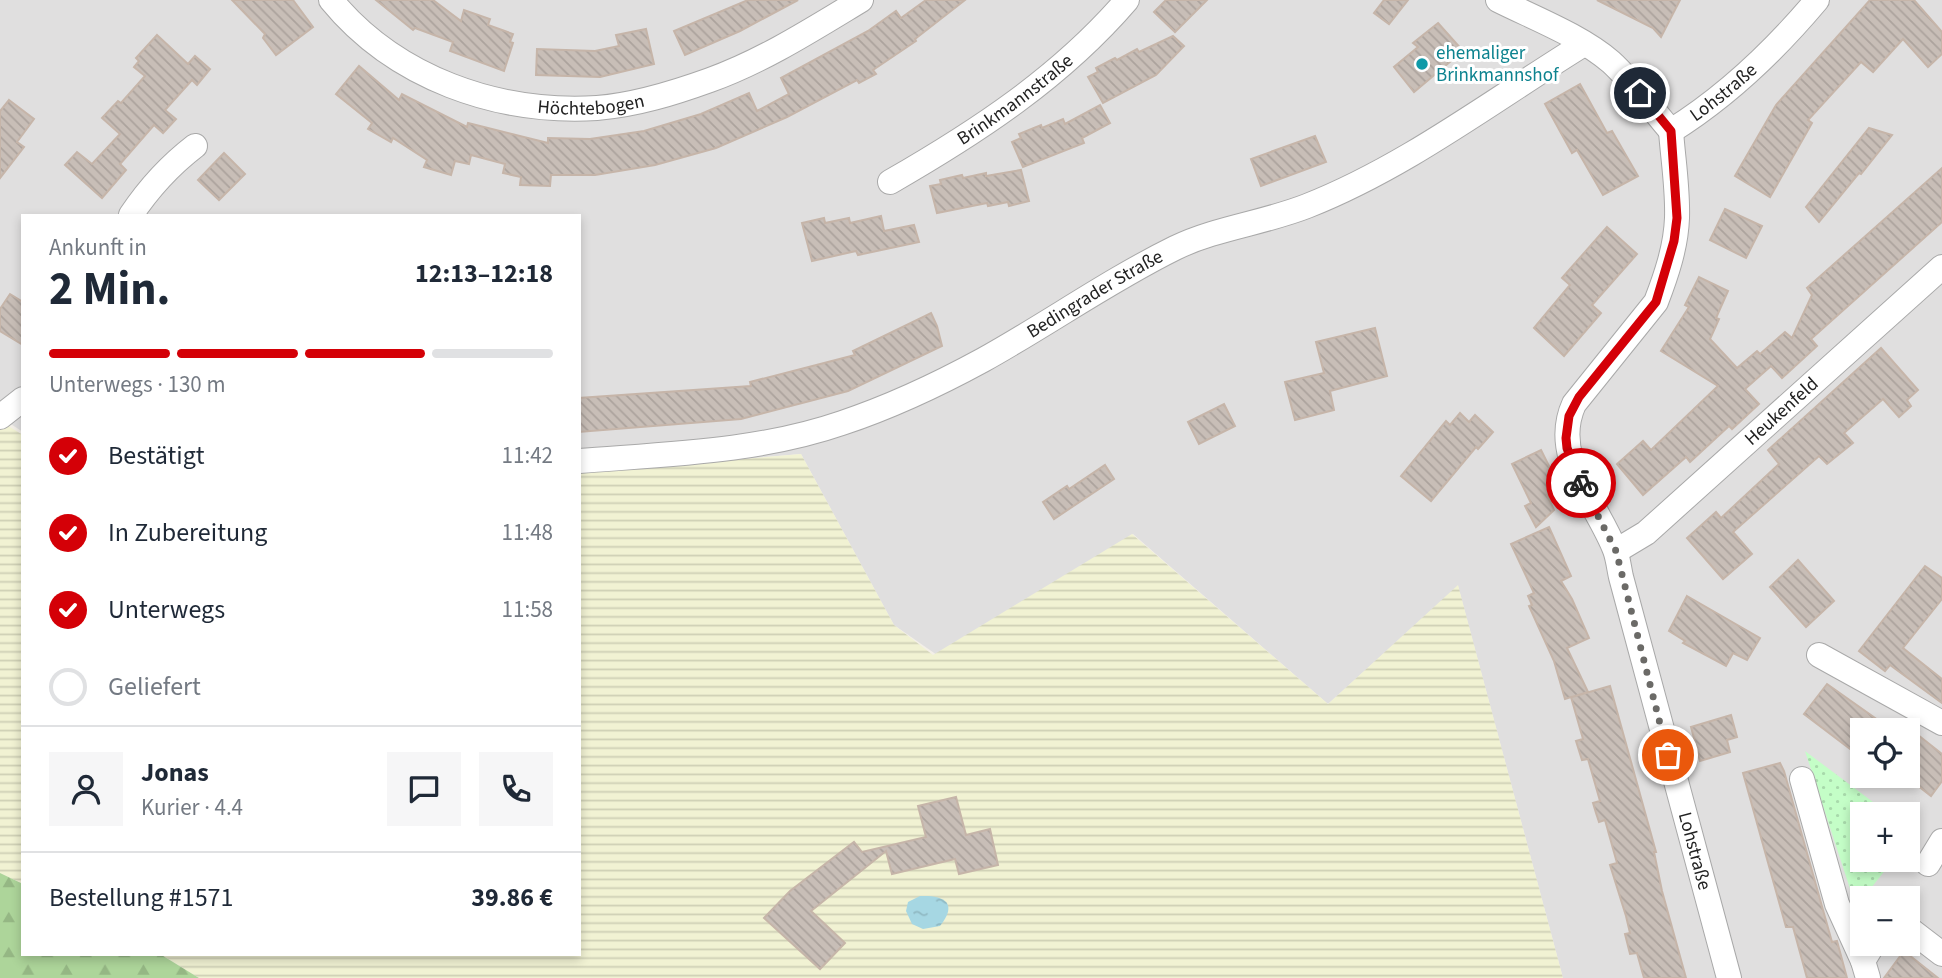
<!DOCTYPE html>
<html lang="de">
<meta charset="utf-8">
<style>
:root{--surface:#fff;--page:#f6f6f7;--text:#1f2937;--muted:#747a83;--line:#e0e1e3;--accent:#d40007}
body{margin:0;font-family:"Source Sans 3",sans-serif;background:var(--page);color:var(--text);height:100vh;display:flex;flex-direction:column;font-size:26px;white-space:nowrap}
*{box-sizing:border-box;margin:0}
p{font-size:23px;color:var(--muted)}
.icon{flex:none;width:38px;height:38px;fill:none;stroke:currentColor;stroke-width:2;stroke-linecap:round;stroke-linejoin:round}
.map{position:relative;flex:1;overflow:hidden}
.panel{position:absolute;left:21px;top:214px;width:560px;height:742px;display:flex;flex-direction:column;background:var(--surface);border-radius:0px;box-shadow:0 4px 10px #0003}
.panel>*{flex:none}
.tools{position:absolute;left:1850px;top:718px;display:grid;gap:14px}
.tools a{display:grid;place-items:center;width:70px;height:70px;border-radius:0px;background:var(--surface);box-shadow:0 4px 10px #0003;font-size:35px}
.pin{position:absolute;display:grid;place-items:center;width:60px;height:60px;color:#fff;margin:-30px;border:4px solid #fff;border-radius:50%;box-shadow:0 2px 7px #0007}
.courier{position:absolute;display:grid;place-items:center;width:70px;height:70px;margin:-35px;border:5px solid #d40007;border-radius:50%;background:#fff;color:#222;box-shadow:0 2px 9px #0007}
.overview em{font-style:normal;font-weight:700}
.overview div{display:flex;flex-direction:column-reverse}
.overview{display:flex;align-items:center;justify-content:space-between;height:119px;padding:0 28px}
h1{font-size:46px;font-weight:700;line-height:52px}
.bar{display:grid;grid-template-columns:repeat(4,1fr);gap:10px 7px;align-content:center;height:84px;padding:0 28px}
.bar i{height:9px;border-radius:5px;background:var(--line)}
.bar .current{background:var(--accent)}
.bar p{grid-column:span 4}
.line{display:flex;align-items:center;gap:18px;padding:0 28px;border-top:2px solid var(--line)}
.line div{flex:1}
.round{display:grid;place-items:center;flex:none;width:74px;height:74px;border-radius:0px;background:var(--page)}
ol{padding:0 28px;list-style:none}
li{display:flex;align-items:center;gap:21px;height:77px}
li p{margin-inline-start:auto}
li .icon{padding:7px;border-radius:50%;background:var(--accent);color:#fff;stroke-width:4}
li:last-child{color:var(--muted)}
li i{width:38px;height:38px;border:4px solid var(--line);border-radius:50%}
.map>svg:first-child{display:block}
.residential{fill:#e0dfdf;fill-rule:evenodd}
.farmland{fill:url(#farmland-rules)}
.forest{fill:url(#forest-firs)}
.park{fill:url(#park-dots)}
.water{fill:url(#water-ripples)}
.building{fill:url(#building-back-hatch);stroke:#c6b5a9;stroke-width:2}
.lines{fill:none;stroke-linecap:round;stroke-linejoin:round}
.street-casing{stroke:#a9a9a9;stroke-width:26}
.street{stroke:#fff;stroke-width:24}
.done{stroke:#6b6a67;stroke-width:7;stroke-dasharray:0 12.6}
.route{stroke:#d40007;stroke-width:9}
.culture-dot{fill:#0f9aa8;stroke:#fff;stroke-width:2.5}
.labels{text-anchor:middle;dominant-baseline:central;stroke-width:6;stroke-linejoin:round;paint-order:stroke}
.culture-label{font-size:19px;fill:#0d838f;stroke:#fff;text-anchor:start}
.street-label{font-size:19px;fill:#222;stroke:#fff}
</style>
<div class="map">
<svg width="1942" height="978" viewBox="0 0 1942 978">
<defs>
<pattern id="farmland-rules" width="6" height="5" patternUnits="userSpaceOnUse" patternTransform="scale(1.75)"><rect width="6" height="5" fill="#f1f2d3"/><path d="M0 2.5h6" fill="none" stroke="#cecfb5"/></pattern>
<pattern id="forest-firs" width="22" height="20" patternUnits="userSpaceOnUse" patternTransform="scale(1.75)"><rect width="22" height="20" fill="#add59a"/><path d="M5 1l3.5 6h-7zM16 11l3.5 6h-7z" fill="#95b784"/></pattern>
<pattern id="park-dots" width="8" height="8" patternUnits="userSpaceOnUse" patternTransform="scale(1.75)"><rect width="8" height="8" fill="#c4fec7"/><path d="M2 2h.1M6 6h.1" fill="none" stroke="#a8d9ab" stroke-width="1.8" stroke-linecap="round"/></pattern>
<pattern id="water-ripples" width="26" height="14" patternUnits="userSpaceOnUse" patternTransform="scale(1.75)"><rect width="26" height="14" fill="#a6d7e3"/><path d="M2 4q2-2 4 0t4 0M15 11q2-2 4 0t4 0" fill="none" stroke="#8fb8c2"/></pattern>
<pattern id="building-back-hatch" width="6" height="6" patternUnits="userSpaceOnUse" patternTransform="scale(1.75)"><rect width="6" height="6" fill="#c8beb7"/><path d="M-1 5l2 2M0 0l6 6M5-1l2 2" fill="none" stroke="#aca39d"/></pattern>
</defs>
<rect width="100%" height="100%" fill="#f3efe8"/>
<!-- residential -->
<path class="residential" d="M0 0H1942V978H1563L1458 586 1328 704 1133 534 937 655 894 625 801 454 579 473V215H23V432L0 417ZM1862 730H1908V775H1862ZM1862 814H1908V859H1862ZM1862 898H1908V943H1862Z"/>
<!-- farmland -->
<g class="farmland">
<polygon points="0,421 23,435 23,884 0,873"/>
<polygon points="801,454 894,625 933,655 1132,534 1328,704 1458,585 1563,978 199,978 160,954 579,954 579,473"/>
</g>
<!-- forest -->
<polygon class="forest" points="0,873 23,884 23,954 160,954 199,978 0,978"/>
<!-- park -->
<polygon class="park" points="1805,751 1889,814 1862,814 1862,859 1894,859 1856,907"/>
<!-- water -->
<path class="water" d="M920 896C943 895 959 902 940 926L923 929 912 924 906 911 908 902Z"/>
<!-- building -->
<g class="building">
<polygon points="232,0 293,0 313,27 276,55 263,38 265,34"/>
<polygon points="376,0 433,0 461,21 464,10 490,19 488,25 513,34 510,42 513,43 504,71 450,51 453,42 415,28 413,30"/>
<polygon points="748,0 798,0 740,31 685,55 674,31"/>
<polygon points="926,0 965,0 915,39 916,41 873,70 876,74 859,83 857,80 787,117 716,148 655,165 595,175 551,175 550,186 520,185 521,177 503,173 505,164 471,155 469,164 455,161 451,175 424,167 427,160 393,138 391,142 368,129 372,123 336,94 359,66 399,100 402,94 467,127 468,123 548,143 548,138 590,139 644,131 701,114 749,93 757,111 789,94 781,78 868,31 896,11 901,18"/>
<polygon points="1166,0 1207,0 1175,32 1154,12"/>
<polygon points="1384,0 1408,0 1389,24 1374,13"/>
<polygon points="1597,0 1680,0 1661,37 1653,28"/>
<polygon points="1870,0 1914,0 1942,32 1942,54 1928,67 1903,39 1873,72 1861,62 1808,120 1812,123 1770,197 1735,176 1776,105"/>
<polygon points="1438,23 1463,51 1414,92 1394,67 1418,47 1413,43"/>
<polygon points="646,29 654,64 600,77 536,75 537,49 595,51 619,46 616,35"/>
<polygon points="157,35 188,64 195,56 210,69 197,85 192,80 165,110 176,119 163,133 154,125 120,164 126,170 102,198 65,165 77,152 92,164 120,134 102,118 118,101 121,103 145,76 134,67 139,61 136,58"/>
<polygon points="1173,36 1184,46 1156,75 1103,103 1088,77 1098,72 1096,68 1115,58 1117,60 1137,49 1139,52"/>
<polygon points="1580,84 1607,133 1612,131 1638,176 1603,195 1577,150 1572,153 1545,104"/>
<polygon points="9,100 34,119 17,142 24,147 0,178 0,111"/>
<polygon points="1100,105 1110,123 1082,138 1084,143 1023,167 1012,142 1021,138 1019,134 1041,125 1042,128 1063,119 1065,124"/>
<polygon points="1869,128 1892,135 1861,174 1859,173 1819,222 1806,207"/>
<polygon points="1315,136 1326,162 1261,186 1251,159"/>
<polygon points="224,153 245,174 219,200 198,180"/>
<polygon points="1942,168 1942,222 1811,339 1817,346 1782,378 1771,366 1745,389 1759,404 1732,429 1729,426 1690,462 1686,457 1643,495 1617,464 1643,441 1651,450 1718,386 1661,351 1689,307 1685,305 1699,277 1728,291 1716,318 1719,319 1710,339 1737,368 1757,351 1760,354 1785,332 1792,338 1812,295 1807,288"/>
<polygon points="1021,170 1029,201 1009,206 1008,202 988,206 987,203 937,213 930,186 941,184 940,180 962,175 963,178 986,173 986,176"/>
<polygon points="1725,209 1762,226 1746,258 1710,240"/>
<polygon points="881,216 884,231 914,225 919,242 858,255 856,251 812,261 802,223 824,218 825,223 849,218 850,223"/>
<polygon points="1607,227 1637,254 1592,305 1601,313 1564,356 1534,328 1570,285 1562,278"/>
<polygon points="10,294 23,302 23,345 0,331 0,309"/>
<polygon points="931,313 937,326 942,346 848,391 741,419 579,432 579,398 751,386 750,382 855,355 853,351"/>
<polygon points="1375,328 1387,376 1330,391 1334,410 1295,420 1285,382 1324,373 1316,342"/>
<polygon points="1881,348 1918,390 1907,400 1911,406 1899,417 1883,399 1844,433 1853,443 1827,464 1819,456 1733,532 1752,554 1723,579 1687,538 1716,512 1721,518 1779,464 1768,450"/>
<polygon points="1224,404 1235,426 1199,444 1188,422"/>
<polygon points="1460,413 1469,422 1475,415 1493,432 1478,449 1476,447 1431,501 1401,476 1446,421 1450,425"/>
<polygon points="1541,450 1560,488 1547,495 1554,510 1536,527 1525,506 1531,503 1512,464"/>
<polygon points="1105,465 1114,479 1054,519 1043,502 1067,486 1069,489"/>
<polygon points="1549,527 1571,576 1561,581 1572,599 1589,638 1567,648 1588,692 1572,697 1610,686 1656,852 1654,852 1662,891 1686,978 1644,978 1637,953 1630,954 1625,934 1630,933 1626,916 1610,865 1617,863 1605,820 1599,822 1596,813 1593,803 1600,801 1588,759 1582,760 1576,741 1583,739 1571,697 1565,699 1554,661 1529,606 1532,605 1528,596 1534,593 1511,544"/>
<polygon points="1798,560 1834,601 1806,627 1770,587"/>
<polygon points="1925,566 1942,578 1942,599 1903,648 1942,679 1942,703 1890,665 1885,671 1859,651"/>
<polygon points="1687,596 1760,638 1747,660 1733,653 1726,666 1683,643 1685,641 1669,631"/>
<polygon points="1827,684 1892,730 1862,730 1862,758 1804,714"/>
<polygon points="1731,715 1737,737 1727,740 1730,752 1700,761 1691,727"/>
<polygon points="1908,727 1942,754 1942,781 1931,796 1908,778"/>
<polygon points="1780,763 1784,771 1832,942 1837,941 1847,978 1807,978 1793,927 1786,927 1743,773"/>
<polygon points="956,797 966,835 990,829 998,865 959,874 955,859 892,874 886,851 811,911 845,943 820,969 764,918 790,891 854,842 862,852 926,837 918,806"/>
<polygon points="1904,951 1938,978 1884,978"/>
</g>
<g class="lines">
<!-- street casing -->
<g class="street-casing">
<g id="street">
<path id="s1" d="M331 0C395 78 497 114 597 108 636 105 674 93 710 80 763 61 813 29 861 0"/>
<path d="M1498 0C1534 18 1581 36 1611 62 1634 83 1651 108 1671 131"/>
<path id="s2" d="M1671 131C1673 159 1678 189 1677 218 1676 247 1666 276 1656 302L1574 404C1550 457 1597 503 1615 550 1618 558 1619 568 1621 577L1729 978"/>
<path id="s3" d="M1671 131C1727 96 1775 50 1817 0"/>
<path id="s4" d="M890 182C977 132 1061 77 1127 0"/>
<path d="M131 215C149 188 169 166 195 146"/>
<polyline points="0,417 23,399"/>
<path id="s5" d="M579 461C667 454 758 452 842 423 890 407 939 384 983 360 1048 324 1108 281 1175 248 1216 228 1264 223 1307 206 1406 167 1493 100 1584 44"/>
<path id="s6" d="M1616 551 1646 533 1942 267"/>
<polyline points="1819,655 1942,723"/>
<polyline points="1802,779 1837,904 1863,961"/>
<polyline points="1928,864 1942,841"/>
<polyline points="1908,928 1942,954"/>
<polyline points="1868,978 1863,961 1874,943"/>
</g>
</g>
<!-- street -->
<use href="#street" class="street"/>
</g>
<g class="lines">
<!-- done -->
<polyline class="done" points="1581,483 1616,551 1668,755"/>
<!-- route -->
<polyline class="route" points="1581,483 1567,448 1566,438 1569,416 1579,397 1656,302 1674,241 1677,218 1671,131 1640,93"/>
</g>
<!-- markers -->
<circle class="culture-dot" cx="1422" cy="64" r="7"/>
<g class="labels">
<!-- culture labels -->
<g class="culture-label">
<text x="1436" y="53">ehemaliger<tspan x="1436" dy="22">Brinkmannshof</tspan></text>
</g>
<!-- street labels -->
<g class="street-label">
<text stroke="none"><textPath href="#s3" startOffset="65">Lohstraße</textPath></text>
<text stroke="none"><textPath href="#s4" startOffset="150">Brinkmannstraße</textPath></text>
<text stroke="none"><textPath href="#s1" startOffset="292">Höchtebogen</textPath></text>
<text stroke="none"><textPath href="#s5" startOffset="551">Bedingrader Straße</textPath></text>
<text stroke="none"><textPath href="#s6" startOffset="217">Heukenfeld</textPath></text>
<text stroke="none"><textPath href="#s2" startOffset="774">Lohstraße</textPath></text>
</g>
</g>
</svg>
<div class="tools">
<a><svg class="icon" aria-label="locate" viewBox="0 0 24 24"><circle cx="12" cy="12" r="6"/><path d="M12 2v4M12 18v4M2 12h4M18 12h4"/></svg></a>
<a>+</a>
<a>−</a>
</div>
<div class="pin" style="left:1668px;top:755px;background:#ea580c"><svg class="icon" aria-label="bag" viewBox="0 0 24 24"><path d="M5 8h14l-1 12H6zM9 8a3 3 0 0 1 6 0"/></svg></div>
<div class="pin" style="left:1640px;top:93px;background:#1f2937"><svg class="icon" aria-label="home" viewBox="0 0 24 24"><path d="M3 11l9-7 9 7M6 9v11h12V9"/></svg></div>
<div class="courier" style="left:1581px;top:483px"><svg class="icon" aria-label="bike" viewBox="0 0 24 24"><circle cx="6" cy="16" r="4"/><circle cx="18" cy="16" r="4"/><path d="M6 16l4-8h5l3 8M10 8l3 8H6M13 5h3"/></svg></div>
<section class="panel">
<div class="overview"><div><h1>2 Min.</h1><p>Ankunft in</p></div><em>12:13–12:18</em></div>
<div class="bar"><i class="current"></i><i class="current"></i><i class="current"></i><i></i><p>Unterwegs · 130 m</p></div>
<ol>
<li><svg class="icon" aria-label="check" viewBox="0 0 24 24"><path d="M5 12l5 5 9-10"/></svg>Bestätigt<p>11:42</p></li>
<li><svg class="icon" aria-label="check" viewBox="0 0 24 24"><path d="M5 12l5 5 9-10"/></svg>In Zubereitung<p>11:48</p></li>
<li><svg class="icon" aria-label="check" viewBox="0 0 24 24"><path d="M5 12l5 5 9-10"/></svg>Unterwegs<p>11:58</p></li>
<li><i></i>Geliefert</li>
</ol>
<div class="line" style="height:126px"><a class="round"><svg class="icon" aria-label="person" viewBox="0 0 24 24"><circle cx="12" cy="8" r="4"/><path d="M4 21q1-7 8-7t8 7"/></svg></a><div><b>Jonas</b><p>Kurier · 4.4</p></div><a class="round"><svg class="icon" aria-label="chat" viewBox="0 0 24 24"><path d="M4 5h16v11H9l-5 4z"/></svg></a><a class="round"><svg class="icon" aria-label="phone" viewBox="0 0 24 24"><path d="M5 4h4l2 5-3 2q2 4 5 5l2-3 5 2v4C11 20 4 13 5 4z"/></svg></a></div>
<div class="line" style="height:91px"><div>Bestellung #1571</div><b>39.86 €</b></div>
</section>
</div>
